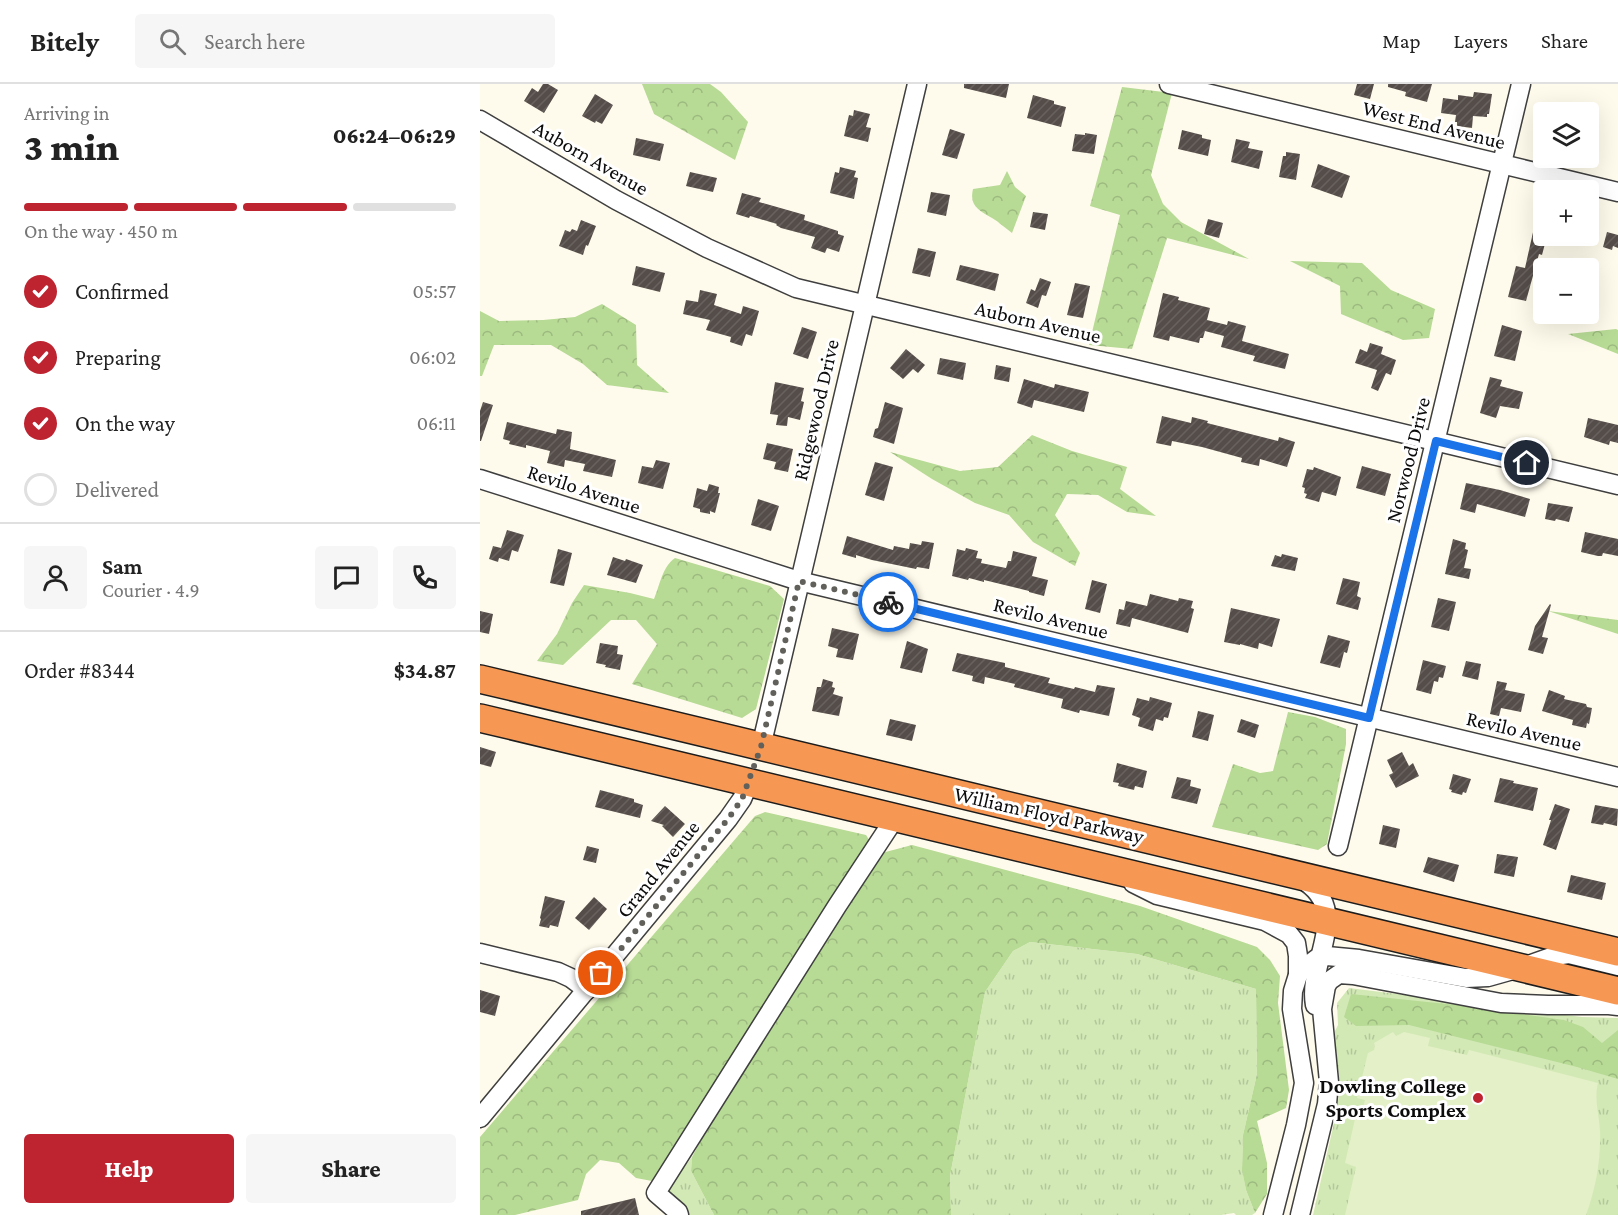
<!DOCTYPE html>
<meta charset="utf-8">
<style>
:root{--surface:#fff;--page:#f6f6f6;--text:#222;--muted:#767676;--line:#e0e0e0;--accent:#be2330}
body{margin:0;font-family:"Crimson Pro",serif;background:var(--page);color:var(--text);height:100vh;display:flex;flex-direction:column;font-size:22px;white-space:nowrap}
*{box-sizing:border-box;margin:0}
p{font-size:20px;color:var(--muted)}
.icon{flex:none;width:33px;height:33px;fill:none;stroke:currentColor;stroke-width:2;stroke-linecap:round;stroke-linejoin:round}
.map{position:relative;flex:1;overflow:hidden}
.drawer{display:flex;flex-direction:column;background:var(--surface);width:480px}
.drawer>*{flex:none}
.tools{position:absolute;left:1053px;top:18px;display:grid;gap:12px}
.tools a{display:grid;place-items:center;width:66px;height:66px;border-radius:6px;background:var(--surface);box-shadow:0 6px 24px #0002;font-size:30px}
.pin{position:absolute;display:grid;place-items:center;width:51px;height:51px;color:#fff;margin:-26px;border:3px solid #fff;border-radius:50%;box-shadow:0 2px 6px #0007}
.courier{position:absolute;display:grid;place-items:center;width:60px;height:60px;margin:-30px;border:4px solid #1a73e8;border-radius:50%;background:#fff;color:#222;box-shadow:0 2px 8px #0007}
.headline em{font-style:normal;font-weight:800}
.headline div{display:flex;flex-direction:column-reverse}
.headline{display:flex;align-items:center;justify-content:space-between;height:102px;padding:0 24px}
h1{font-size:39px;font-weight:800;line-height:45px}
.bar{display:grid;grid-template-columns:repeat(4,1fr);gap:9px 6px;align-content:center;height:72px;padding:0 24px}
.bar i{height:8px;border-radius:4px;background:var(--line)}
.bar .active{background:var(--accent)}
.bar p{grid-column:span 4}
.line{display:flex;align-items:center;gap:15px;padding:0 24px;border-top:2px solid var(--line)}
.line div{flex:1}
.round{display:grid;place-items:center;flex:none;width:63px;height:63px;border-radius:6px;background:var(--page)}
ol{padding:0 24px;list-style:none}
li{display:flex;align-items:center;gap:18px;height:66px}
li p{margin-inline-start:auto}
li .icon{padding:6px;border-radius:50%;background:var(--accent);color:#fff;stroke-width:4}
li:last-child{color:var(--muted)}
li i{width:33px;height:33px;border:3px solid var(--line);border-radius:50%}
.cta{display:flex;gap:12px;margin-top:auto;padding:12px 24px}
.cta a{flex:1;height:69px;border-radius:6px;background:var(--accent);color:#fff;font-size:24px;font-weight:800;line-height:69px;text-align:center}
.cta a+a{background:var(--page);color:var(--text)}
header{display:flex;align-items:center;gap:36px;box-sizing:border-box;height:84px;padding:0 30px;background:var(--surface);border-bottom:2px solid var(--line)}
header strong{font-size:28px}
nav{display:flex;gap:33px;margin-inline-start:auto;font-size:21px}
.search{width:420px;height:54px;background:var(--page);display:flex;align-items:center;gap:15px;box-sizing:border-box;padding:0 21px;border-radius:6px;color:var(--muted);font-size:22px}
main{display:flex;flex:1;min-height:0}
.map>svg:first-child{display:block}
.grass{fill:url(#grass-tufts)}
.forest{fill:url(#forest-crowns)}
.pitch{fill:#e4f0c7}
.building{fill:url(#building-hatch)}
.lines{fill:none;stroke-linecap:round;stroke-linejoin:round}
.minor-casing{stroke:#3f3f3f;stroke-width:21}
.highway-casing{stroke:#1d1d1d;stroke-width:30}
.minor{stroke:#fff;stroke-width:18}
.highway{stroke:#f69753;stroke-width:27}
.done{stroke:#61605a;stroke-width:6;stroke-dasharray:0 10.8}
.route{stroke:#1a73e8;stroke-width:8}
.poi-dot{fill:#be2330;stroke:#fff;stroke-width:2}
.labels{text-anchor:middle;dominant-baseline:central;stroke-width:6;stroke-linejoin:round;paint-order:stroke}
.street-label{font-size:21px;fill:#0c0c0c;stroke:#fff}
.poi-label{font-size:21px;font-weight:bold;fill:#0c0c0c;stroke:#fff;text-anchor:end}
</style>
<header>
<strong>Bitely</strong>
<div class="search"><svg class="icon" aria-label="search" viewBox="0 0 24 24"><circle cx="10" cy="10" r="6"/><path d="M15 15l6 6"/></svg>Search here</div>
<nav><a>Map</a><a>Layers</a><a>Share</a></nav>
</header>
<main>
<section class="drawer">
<div class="headline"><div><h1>3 min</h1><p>Arriving in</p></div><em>06:24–06:29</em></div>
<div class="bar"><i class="active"></i><i class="active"></i><i class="active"></i><i></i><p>On the way · 450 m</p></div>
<ol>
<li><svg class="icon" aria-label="check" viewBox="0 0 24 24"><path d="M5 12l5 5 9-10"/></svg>Confirmed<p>05:57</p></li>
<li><svg class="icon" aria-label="check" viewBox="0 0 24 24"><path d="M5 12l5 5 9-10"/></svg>Preparing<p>06:02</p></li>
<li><svg class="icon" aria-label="check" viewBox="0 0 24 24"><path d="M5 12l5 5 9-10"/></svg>On the way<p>06:11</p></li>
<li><i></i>Delivered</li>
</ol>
<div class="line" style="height:108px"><a class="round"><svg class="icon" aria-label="person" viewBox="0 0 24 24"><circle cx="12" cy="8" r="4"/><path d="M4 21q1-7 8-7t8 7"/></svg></a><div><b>Sam</b><p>Courier · 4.9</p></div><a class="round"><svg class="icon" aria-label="chat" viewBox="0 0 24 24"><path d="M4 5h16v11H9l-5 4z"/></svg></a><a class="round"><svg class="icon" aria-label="phone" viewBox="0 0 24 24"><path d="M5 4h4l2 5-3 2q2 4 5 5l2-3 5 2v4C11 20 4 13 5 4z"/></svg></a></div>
<div class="line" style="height:78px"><div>Order #8344</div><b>$34.87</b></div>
<div class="cta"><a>Help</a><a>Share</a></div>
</section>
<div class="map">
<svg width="1138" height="1131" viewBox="0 0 1138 1131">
<defs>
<pattern id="grass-tufts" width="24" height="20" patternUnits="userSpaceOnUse" patternTransform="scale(1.5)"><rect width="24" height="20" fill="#d2e9b5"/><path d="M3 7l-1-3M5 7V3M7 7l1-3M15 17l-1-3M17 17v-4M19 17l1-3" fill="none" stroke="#b3c79a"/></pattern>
<pattern id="forest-crowns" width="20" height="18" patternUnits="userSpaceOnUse" patternTransform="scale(1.5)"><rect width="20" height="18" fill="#b7da95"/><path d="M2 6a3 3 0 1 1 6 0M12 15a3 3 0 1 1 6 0" fill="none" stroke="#9cba7f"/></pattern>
<pattern id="building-hatch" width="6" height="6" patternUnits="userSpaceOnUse" patternTransform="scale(1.5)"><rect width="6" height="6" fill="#554d49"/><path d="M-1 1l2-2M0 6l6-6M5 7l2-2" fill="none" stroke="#68625f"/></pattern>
</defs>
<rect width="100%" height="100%" fill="#fffbec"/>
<!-- grass -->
<g class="grass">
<polygon points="550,858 657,870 776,905 777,990 763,1051 762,1085 766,1106 775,1129 772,1131 756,1131 754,1129 741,1131 471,1131 470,1092 505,908 533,867"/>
<polygon points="869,904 1102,933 1138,934 1138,1131 833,1131 857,1026 860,1001 854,949 858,941 857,919"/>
<polygon points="212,1073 211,1087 234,1131 201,1131 189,1111 189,1103"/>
</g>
<!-- forest -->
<g class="forest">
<polygon points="162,0 230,0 241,8 268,38 255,76 174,30"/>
<polygon points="642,3 692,9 671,91 683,120 701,138 769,175 687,154 652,265 609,261 640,131 610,122"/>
<path d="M527 87 535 103 546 112 532 149C525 144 519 138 512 134 499 126 489 122 493 105L520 101Z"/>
<polygon points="810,177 882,179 911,206 955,225 949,254 923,256 861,230 860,202"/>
<polygon points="122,220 156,241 157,281 189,309 127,301 103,280 71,261 14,261 2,292 0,292 0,227 19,237 63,236 95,233"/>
<polygon points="1138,246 1138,270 1088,250 1136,245"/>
<polygon points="552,351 592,367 647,383 640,405 676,432 647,428 618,411 587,410 575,431 600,469 595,482 553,458 529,431 495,419 452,395 410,368 480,387 518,383"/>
<path d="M195 474 290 502 304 515 276 625 262 634 152 600 177 560 156 536H131L83 581 57 577 77 550 92 519 104 501 150 509 174 515C180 501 182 483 195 474Z"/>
<polygon points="1068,527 1138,536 1138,550"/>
<polygon points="808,628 835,633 866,645 866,660 847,760 838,766 732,743 753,680 780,689 793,687"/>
<polygon points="285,728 386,751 398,770 432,761 660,822 777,863 790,876 800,892 798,919 809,1006 806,1024 777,1037 787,1079 787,1110 775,1129 766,1106 762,1086 763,1051 777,990 776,905 657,870 550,858 533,867 505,908 470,1092 471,1131 234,1131 211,1087 212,1073 251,1000 228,1010 186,1083 172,1097 156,1094 139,1079 120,1076 106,1090 98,1116 35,1131 0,1131 0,1053 275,732"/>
<polygon points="871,910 976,921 1084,936 1103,943 1122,959 1138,946 1138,995 1097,983 929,941 876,942 864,933"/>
</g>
<!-- pitch -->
<path class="pitch" d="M913 948 916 952 924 948 950 954 948 962 987 971 989 966 1118 999C1114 1015 1119 1030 1120 1046 1121 1076 1116 1104 1106 1131H865L876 1083 865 1079 875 1035 880 1034 885 1016 877 1014 888 969 894 966 895 962 894 959Z"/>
<!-- building -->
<g class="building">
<polygon points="63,0 68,0 78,6 64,29 44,17 52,4 58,8"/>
<polygon points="484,0 529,0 526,14 484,4"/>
<polygon points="877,0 894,0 890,15 874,11"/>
<polygon points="908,0 952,0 947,18 925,12 926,8 908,3"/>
<polygon points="994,8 1012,10 1009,30 1007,30 1007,33 993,32 992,44 977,42 977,38 975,38 976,31 961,29 963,14 978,16 978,11 993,13"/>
<polygon points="115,10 133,21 122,40 116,37 115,39 102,32"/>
<polygon points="553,11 574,17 574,20 586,23 581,43 547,34"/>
<polygon points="374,26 390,30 386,43 391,44 388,58 364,52 369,31 373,32"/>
<polygon points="470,45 485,50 477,75 462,71"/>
<polygon points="702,46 722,51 722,54 731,56 728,72 698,65"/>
<polygon points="605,49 617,51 614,70 592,67 595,50 605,51"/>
<polygon points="156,54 184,60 180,77 153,71"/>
<polygon points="756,55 770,58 768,64 783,67 779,85 751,78"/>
<polygon points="806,68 820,70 816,96 799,93 803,72 806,72"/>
<polygon points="838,80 870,92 862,114 831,103"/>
<polygon points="360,83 376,87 374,93 378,94 374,115 350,109 355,88 359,89"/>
<polygon points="210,88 237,94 233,108 206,102"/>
<polygon points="451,108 470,111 466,132 447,128"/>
<polygon points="262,109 281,114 279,118 325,131 324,136 358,147 358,150 364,152 359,168 347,164 345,169 331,164 335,153 301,144 296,141 297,140 270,132 269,134 256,130"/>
<polygon points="1060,117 1064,117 1064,152 1067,152 1062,171 1059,170 1046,217 1028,213 1036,182 1045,184"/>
<polygon points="553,128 568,130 565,146 550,143"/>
<polygon points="728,135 743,139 739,154 724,150"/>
<polygon points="101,136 116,142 108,162 106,161 103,171 79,162 85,146 90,148 92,145 97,147"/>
<polygon points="1127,148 1138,151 1138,164 1133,162 1132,166 1123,163"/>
<polygon points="438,164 456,168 450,193 432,189"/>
<polygon points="480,181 519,190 515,207 476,196"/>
<polygon points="156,182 185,189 180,208 152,201"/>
<polygon points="560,194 571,198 566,212 562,211 558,224 546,219 551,205 555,207"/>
<polygon points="595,199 610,202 603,234 587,231"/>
<polygon points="220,206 237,210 234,221 261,230 263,222 279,227 272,252 266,250 262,262 250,258 251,253 226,246 230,236 203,230 206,216 218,218"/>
<polygon points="683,209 699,213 698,216 730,224 727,236 747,241 748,237 766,242 762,257 809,270 805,285 773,277 775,272 741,263 744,252 725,247 723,254 720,254 719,259 690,252 689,257 673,253"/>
<polygon points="1022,241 1042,247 1035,277 1014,272"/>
<polygon points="322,243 337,248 328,275 313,270"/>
<polygon points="890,259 903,263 901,270 916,276 911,291 906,289 898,307 891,304 897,286 875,279 880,265 887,268"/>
<polygon points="426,265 445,281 438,289 433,285 423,295 410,284"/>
<polygon points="460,274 486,279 483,296 457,290"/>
<polygon points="516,281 531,284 529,298 514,295"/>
<polygon points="1010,293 1022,296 1020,302 1043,308 1039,325 1020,322 1016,334 1000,329"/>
<polygon points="544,295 574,304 575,300 609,308 604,328 554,316 552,324 537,319"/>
<polygon points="295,298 324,304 321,317 324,318 320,336 308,333 307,342 296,341 298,331 290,330"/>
<polygon points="3,318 13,321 1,357 0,357 0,327"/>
<polygon points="405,318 423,324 414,360 393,353 395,345 398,344"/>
<polygon points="682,332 711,339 712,333 728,337 727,339 798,357 799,353 815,358 807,383 780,375 779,382 761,378 762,374 722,363 692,357 691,362 676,359"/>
<polygon points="1108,334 1138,341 1138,359 1130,357 1129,361 1104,353"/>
<polygon points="27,338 76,350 77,345 92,348 90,365 136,376 132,393 103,387 105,380 85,376 84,383 67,379 70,367 46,361 46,364 29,360 30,357 23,355"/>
<polygon points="287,359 313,365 308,388 294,385 296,378 283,375"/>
<polygon points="176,376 190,379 183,405 158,399 162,382 173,384"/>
<polygon points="395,378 413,383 404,417 385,411"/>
<polygon points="882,382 911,390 905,412 876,404"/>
<polygon points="834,383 861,393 856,412 842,408 839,418 825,414 827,410 824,409 825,404 822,403 827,385 833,386"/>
<polygon points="986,399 1020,406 1050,415 1045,433 997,420 995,429 980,425"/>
<polygon points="229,400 239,403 238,409 240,409 235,429 230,427 230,430 220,428 220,425 213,423 217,404 227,407"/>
<polygon points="278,415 299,422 291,447 271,441"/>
<polygon points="1068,419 1093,423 1089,438 1076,435 1075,437 1065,435"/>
<polygon points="27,446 44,451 38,468 32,466 29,477 19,474 18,478 9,475 13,462 21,464"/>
<polygon points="1105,448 1138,455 1138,472 1123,469 1122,472 1118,472 1101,468"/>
<polygon points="367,452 413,466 414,462 429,465 430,459 441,461 442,457 454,459 449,485 437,483 436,485 392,476 376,471 376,474 362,470"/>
<polygon points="973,455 986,459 985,465 988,466 984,484 991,485 989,495 965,490"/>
<polygon points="486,464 498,467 496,474 502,475 501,479 526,484 528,477 531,477 533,467 557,473 552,492 568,496 564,512 549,508 549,507 504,496 504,498 489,494 488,496 472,492 477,465 485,467"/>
<polygon points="78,465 92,469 84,502 70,499"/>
<polygon points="802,470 818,474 815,487 791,482 795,471 801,473"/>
<polygon points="133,473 145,477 146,475 163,481 156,499 127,491"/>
<polygon points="863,494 880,498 877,512 881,514 878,526 856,520"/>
<polygon points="612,496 627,500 620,529 605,525"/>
<polygon points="670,510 698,517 699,514 713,517 711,524 714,525 708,549 652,534 650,543 636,540 639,525 644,526 646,517 667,522"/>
<polygon points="958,514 976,518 969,547 951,543"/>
<polygon points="1070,520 1071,521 1062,553 1068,554 1063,570 1048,566 1055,542"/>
<polygon points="751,524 800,535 792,563 779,559 778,565 760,560 760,561 744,558"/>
<polygon points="0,527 13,530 9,550 0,548"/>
<polygon points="352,544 379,550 373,576 356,573 358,565 348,562"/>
<polygon points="848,551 870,557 867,569 864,568 860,584 840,579"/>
<polygon points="427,557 448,565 442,589 420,584"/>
<polygon points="120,559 138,562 137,570 143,571 140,586 125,583 126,581 116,579"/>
<polygon points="477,569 525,579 525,583 570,594 568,599 594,605 595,603 615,608 617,601 635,604 629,632 600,626 599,629 581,624 583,615 534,603 535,600 505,593 504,600 492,597 493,592 472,587"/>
<polygon points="943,576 966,582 963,594 959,593 958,598 954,597 951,610 936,606"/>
<polygon points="986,577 1001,580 998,596 982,592"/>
<polygon points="343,595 353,598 352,603 355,604 353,610 363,613 359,632 332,627 337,603 341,603"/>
<polygon points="1017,597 1027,599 1025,606 1045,610 1041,628 1021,624 1019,632 1010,630"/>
<polygon points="1069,606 1085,612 1084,615 1106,620 1107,623 1112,624 1109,640 1107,639 1106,644 1092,641 1093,636 1062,627"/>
<polygon points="670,613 692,619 688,634 684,633 683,637 676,635 673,647 658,642 660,634 652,631 657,614 669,617"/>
<polygon points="718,627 734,631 728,657 712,653"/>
<polygon points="410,635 436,641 432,657 406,651"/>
<polygon points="761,635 779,641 775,654 757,648"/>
<polygon points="0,663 16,668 11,683 0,680"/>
<polygon points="922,668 929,682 933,679 939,692 916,704 909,691 913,689 907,676"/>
<polygon points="637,679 667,687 663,704 655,702 654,706 638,702 639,699 633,698"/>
<polygon points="973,690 991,695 986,709 983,708 982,711 971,708 972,706 969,705"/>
<polygon points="697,693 711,696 710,702 721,705 717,720 691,714"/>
<polygon points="1020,694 1034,697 1033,699 1058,704 1053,727 1014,718"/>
<polygon points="120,706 154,715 154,718 163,721 160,734 115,723"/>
<polygon points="1075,720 1090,725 1076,766 1063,761 1071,736 1069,736"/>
<polygon points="1115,721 1138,725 1137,742 1124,739 1123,741 1111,739"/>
<polygon points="185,722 205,740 193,753 182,742 184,741 171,737"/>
<polygon points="903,741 920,745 916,764 899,760"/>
<polygon points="107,762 119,765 116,779 103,776"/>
<polygon points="1017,770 1038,773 1034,793 1014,789"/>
<polygon points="948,773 979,781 974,798 943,788"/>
<polygon points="1091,791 1126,799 1122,816 1087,808"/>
<polygon points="65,812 85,817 78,843 70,841 69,844 59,842 61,835 60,834"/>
<polygon points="114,813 127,825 109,846 95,834"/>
<polygon points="0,906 20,912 15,932 0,928"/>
<polygon points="155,1114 159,1131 101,1131 101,1127"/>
</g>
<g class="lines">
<!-- minor casing -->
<g class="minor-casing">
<g id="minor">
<polyline points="689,0 1138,108"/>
<polyline points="0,36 136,116 227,164 316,204 1138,401"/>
<polyline points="0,395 319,497 1138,693"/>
<polyline points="281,663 437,0"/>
<polyline points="858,762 1041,0"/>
<path d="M821 795C874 825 827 877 835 921"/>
<polyline points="653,799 677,811 785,837 809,850 816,859 818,872 818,891 813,907 812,925 824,999 816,1041 793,1131"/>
<polyline points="0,869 78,888 91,894 107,906"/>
<polyline points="818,891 822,886 836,875 847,872 879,875 986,894 1008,893 1040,884 1074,872 1089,870 1138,882"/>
<polyline points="0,1034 248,735 262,715 269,699"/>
<polyline points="199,1131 198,1128 176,1109 357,822 415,734"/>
<polyline points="820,1131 847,1020 849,998 842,925 846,902 849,897 859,890 873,891 1021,919 1068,921 1129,921 1138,922"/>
</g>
</g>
<!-- highway casing -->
<g class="highway-casing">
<g id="highway">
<polyline points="0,595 1138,868"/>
<polyline points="0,634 1138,907"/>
</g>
</g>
<!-- minor -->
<use href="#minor" class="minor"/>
<!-- highway -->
<use href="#highway" class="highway"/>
</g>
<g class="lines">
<!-- done -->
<polyline class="done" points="121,889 248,735 262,715 281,663 319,497 408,518"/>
<!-- route -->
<polyline class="route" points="408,518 889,634 956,357 1047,379"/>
</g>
<!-- markers -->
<circle class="poi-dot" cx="998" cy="1014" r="6"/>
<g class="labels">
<!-- street labels -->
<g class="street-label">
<text transform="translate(954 41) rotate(14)">West End Avenue</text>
<text transform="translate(111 74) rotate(30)">Auborn Avenue</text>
<text transform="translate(558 238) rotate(13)">Auborn Avenue</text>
<text transform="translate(336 326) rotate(-77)">Ridgewood Drive</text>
<text transform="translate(928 376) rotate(-76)">Norwood Drive</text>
<text transform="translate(104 405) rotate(18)">Revilo Avenue</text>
<text transform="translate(571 534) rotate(14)">Revilo Avenue</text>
<text transform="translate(1044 647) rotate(13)">Revilo Avenue</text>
<text transform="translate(569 731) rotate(13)">William Floyd Parkway</text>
<text transform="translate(178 785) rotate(-51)">Grand Avenue</text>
</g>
<!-- poi labels -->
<g class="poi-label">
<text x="986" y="1002">Dowling College<tspan x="986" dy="24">Sports Complex</tspan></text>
</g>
</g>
</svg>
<div class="tools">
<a><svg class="icon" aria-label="layers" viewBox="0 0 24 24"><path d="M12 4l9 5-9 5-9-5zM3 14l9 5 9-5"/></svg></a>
<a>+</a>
<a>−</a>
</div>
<div class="pin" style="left:121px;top:889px;background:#ea580c"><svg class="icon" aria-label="bag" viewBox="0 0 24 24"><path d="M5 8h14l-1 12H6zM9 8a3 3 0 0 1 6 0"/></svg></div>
<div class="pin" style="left:1047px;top:379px;background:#1f2937"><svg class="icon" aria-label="home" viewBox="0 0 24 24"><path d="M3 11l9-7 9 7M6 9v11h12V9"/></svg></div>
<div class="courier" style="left:408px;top:518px"><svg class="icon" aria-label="bike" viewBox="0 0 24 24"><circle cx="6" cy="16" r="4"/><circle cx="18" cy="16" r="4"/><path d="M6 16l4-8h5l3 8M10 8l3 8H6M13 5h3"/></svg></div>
</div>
</main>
